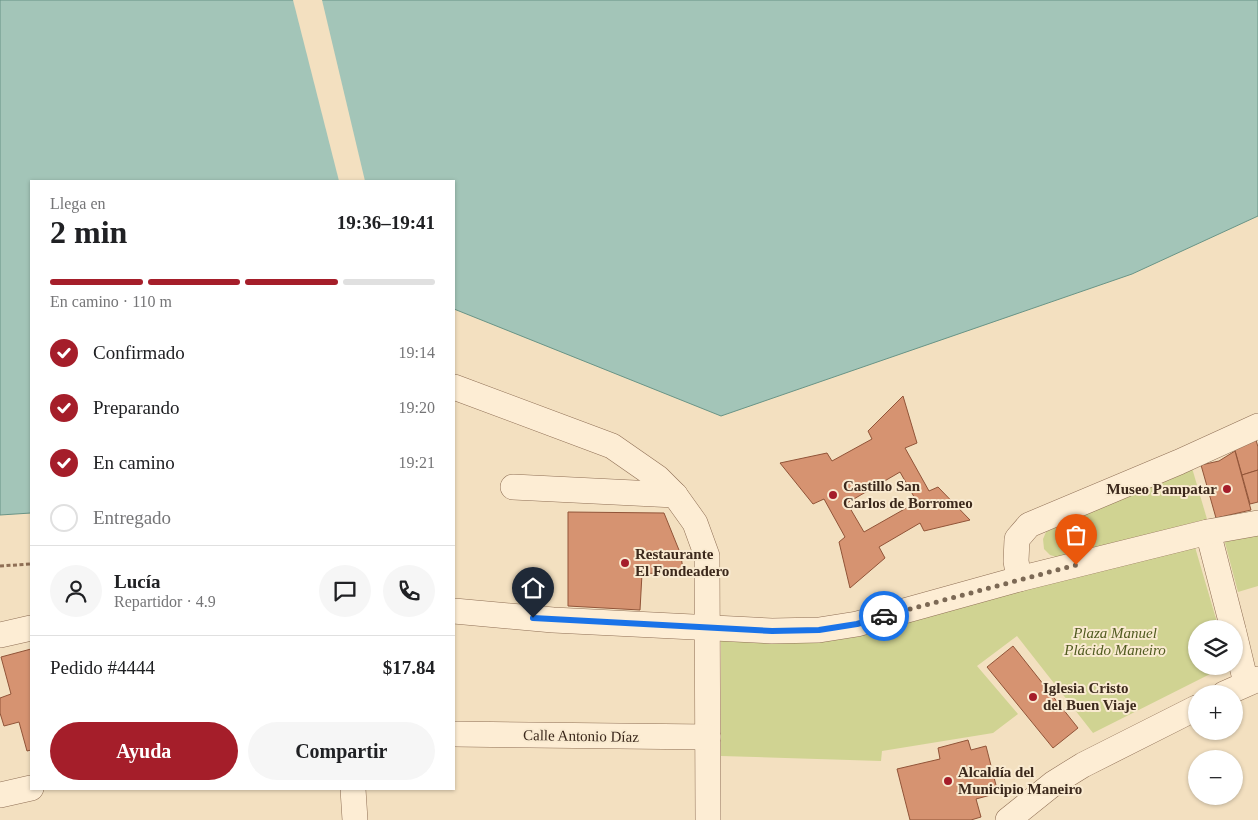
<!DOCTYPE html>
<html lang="es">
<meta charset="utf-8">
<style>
:root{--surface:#fff;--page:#f6f6f6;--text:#202124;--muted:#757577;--line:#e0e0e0;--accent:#a51e2a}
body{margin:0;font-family:Georgia,serif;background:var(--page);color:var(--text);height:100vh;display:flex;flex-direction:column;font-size:19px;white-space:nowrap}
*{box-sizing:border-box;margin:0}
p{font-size:16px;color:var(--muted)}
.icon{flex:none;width:28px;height:28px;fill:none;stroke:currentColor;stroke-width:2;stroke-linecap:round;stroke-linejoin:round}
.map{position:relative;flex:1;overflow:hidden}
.panel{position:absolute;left:30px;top:180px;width:425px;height:610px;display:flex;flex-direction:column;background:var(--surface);border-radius:0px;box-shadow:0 1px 4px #0004}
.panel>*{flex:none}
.buttons{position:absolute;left:1188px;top:620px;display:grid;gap:10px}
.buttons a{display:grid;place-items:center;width:55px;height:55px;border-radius:50%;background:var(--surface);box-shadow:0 1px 4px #0004;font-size:25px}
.pin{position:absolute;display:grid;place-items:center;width:42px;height:42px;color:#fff;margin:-51px -21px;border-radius:50% 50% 50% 0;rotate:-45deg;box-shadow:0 0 5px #0007}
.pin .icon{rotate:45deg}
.courier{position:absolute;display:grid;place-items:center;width:50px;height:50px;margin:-25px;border:4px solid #1a73e8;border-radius:50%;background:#fff;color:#222;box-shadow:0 1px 6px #0007}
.head em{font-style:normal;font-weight:600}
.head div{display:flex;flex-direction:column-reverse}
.head{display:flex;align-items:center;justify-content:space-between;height:85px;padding:0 20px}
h1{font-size:32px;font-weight:600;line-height:38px}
.bar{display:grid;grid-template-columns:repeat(4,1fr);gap:8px 5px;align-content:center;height:60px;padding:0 20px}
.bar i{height:6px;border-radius:4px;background:var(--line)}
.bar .current{background:var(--accent)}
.bar p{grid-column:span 4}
.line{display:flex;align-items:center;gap:12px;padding:0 20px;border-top:1px solid var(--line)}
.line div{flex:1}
.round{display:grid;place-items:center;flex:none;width:52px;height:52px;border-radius:26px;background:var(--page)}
ol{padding:0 20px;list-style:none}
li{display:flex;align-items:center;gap:15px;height:55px}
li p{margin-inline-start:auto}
li .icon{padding:5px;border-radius:50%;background:var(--accent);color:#fff;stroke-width:4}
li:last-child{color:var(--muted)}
li i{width:28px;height:28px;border:2px solid var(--line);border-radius:50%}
.button{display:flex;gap:10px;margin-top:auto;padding:10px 20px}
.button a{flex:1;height:58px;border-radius:30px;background:var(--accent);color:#fff;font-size:20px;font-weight:600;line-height:58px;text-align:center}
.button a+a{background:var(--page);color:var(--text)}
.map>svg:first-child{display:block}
.green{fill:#d0d392}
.water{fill:#a3c5b8;stroke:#699486}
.pier{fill:#f3e0c0}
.building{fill:#d69371;stroke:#915438;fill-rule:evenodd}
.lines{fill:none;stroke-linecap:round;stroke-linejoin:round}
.minor-casing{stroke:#8f6f55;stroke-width:26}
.path{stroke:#8f6f55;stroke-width:3;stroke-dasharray:4 2.5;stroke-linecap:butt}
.minor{stroke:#fdedd4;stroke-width:25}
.done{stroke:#7c6955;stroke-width:5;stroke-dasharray:0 9}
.route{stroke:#1a73e8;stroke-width:6}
.poi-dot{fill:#a51e2a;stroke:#f9ead0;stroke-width:2}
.labels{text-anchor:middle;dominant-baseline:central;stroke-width:4;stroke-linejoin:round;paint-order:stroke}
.poi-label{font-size:15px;font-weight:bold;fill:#3c291c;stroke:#f9ead0;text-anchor:start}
.park-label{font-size:15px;font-style:italic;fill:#515b20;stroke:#f9ead0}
.street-label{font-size:15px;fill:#3c291c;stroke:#f9ead0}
</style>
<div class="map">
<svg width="1258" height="820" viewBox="0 0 1258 820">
<rect width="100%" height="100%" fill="#f3e0c0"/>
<!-- green -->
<g class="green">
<polygon points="1192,468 1207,519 1060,558 1050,555 1044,549 1043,539 1046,532"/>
<polygon points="1258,533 1258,586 1238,592 1224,539"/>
<polygon points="1195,547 1219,629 1196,629 1196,666 1226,666 1093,733 1017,636 977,666 1018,714 993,733 882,751 881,761 721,756 721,640"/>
</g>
<!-- water -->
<polygon class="water" points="0,0 1258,0 1258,216 1132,274 721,416 454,309 454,181 31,181 31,513 0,515"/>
<!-- pier -->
<polygon class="pier" points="293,0 322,0 365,181 339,181"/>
<!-- building -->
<g class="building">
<path d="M903 396 917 443 905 448 929 491 938 487 970 520 924 531 920 523 879 547 885 558 850 588 839 542 845 537 824 499 813 504 780 463 827 453 832 461 872 439 868 431ZM900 472 917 502 864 532 847 503Z"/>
<polygon points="1256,440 1258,447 1258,470 1242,475 1234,447"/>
<polygon points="1235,451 1251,510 1216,518 1201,465 1219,461"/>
<polygon points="1258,470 1258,502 1250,504 1242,475"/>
<polygon points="568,512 664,513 681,555 683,571 642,574 640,610 568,606"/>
<polygon points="1013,646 1078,728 1053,748 987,667"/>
<polygon points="31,649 31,750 27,751 19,722 4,726 0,713 0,698 11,694 1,657"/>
<polygon points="968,740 971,750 986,746 998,793 976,799 981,817 971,820 910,820 897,769 940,759 938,748"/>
</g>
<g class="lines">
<!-- minor casing -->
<g class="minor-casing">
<g id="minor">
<polyline points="454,387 612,446 658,478 675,495 695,523 707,556 708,820"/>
<polyline points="513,487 675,495"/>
<polyline points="1208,532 1233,629"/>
<polyline points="1019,579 1016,561 1017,539 1029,525 1179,462 1258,426"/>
<polyline points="454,611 553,620 772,631 819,630 857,624 1019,579 1208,532 1258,523"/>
<polyline points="1234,633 1246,683"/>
<polyline points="0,635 31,628"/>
<polyline points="1224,694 1258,679"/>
<polyline points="454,734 708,737"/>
<polyline points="353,789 355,820"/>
<polyline points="0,795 31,788"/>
<polyline points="1008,820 1054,783 1083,765 1196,708"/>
</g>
</g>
<!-- path -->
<polyline class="path" points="0,566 31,564"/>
<!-- minor -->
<use href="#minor" class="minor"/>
</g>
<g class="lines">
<!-- done -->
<polyline class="done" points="884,616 1076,565"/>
<!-- route -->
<polyline class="route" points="533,618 772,631 819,630 857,624 884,616"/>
</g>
<!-- markers -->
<g class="poi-dot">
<circle cx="1227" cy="489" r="5"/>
<circle cx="833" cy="495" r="5"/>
<circle cx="625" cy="563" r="5"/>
<circle cx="1033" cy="697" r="5"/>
<circle cx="948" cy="781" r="5"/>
</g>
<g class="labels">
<!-- poi labels -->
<g class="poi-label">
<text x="843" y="486">Castillo San<tspan x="843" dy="17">Carlos de Borromeo</tspan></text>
<text x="1217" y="489" text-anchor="end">Museo Pampatar</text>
<text x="635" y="554">Restaurante<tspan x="635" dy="17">El Fondeadero</tspan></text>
<text x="1043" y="688">Iglesia Cristo<tspan x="1043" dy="17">del Buen Viaje</tspan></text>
<text x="958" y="772">Alcaldía del<tspan x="958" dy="17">Municipio Maneiro</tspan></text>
</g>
<!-- park labels -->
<g class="park-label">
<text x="1115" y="633">Plaza Manuel<tspan x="1115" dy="17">Plácido Maneiro</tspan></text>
</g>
<!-- street labels -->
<g class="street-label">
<text transform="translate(581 736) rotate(1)">Calle Antonio Díaz</text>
</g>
</g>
</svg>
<div class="buttons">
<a><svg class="icon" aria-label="layers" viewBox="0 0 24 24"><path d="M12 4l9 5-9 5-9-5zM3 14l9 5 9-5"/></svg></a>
<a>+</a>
<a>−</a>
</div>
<div class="pin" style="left:1076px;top:565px;background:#ea580c"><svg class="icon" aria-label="bag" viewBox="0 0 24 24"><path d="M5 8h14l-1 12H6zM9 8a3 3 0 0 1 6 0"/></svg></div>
<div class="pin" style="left:533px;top:618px;background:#1f2937"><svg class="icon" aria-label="home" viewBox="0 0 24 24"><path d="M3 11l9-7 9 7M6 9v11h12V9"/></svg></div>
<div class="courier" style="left:884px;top:616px"><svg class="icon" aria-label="car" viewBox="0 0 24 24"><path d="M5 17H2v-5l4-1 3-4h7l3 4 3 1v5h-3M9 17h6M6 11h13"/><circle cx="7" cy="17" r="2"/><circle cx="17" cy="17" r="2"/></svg></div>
<section class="panel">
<div class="head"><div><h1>2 min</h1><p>Llega en</p></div><em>19:36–19:41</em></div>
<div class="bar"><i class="current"></i><i class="current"></i><i class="current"></i><i></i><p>En camino · 110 m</p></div>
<ol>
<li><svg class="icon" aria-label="check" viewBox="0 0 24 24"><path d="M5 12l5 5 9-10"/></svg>Confirmado<p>19:14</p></li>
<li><svg class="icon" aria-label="check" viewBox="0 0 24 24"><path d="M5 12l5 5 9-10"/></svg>Preparando<p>19:20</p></li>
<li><svg class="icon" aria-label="check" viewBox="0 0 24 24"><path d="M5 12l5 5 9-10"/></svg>En camino<p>19:21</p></li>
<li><i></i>Entregado</li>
</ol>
<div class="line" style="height:90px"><a class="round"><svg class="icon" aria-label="person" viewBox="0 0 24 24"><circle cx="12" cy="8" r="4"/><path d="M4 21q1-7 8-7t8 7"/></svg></a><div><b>Lucía</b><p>Repartidor · 4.9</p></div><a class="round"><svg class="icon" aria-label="chat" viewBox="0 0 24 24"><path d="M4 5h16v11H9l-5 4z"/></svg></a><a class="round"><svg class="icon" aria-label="phone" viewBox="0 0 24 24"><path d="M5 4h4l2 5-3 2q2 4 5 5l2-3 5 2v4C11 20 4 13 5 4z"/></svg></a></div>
<div class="line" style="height:65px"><div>Pedido #4444</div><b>$17.84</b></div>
<div class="button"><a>Ayuda</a><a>Compartir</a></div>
</section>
</div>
